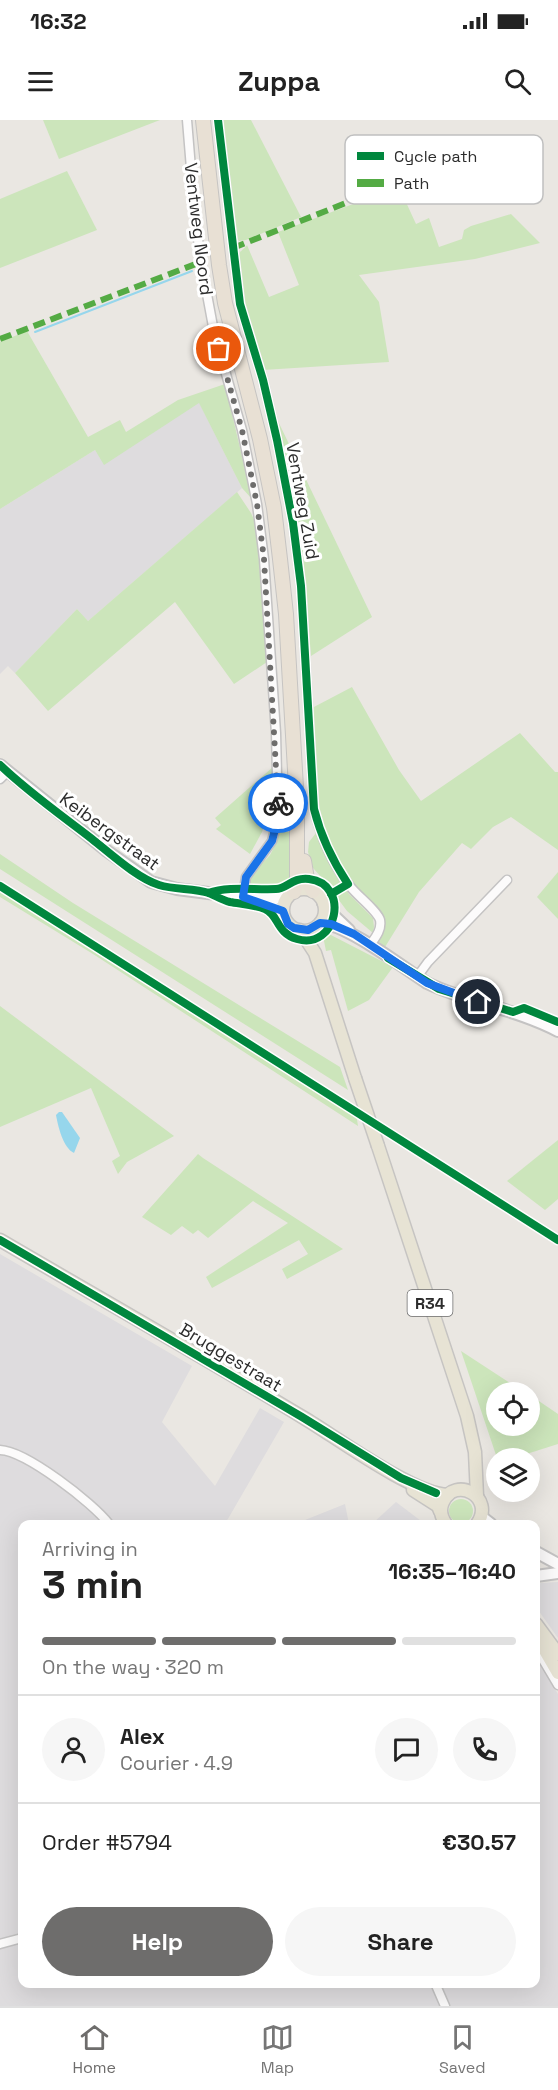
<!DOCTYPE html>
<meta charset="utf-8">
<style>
:root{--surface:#fff;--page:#f6f6f6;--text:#222;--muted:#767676;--line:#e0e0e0;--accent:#6e6d6c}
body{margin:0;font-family:"Space Grotesk",sans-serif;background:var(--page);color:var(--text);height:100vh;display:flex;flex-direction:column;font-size:22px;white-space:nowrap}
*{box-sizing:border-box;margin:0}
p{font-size:20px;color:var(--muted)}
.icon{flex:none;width:33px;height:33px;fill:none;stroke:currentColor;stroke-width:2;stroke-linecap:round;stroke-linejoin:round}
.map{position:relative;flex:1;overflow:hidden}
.sheet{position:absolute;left:18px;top:1400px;width:522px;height:468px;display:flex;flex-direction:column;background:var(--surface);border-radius:12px;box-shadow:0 6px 24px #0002}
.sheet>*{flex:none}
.controls{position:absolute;left:486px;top:1262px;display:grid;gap:12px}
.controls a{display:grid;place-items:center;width:54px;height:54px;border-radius:50%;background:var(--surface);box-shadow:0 6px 24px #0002;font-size:30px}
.pin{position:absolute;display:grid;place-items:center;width:51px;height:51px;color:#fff;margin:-26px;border:3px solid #fff;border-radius:50%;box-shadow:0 2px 6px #0007}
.courier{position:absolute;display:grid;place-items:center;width:60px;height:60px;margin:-30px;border:4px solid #1a73e8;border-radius:50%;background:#fff;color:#222;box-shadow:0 2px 8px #0007}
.summary em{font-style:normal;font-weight:800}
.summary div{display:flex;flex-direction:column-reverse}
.summary{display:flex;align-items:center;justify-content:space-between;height:102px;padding:0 24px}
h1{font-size:39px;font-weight:800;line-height:45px}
.bar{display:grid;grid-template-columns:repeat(4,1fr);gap:9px 6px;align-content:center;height:72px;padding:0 24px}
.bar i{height:8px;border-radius:4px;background:var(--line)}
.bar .active{background:var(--accent)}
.bar p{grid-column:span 4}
.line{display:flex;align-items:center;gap:15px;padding:0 24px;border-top:2px solid var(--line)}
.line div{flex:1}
.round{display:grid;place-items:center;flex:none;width:63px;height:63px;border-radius:32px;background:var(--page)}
.primary-button{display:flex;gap:12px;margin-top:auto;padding:12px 24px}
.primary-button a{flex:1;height:69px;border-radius:36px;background:var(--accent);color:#fff;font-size:24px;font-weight:800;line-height:69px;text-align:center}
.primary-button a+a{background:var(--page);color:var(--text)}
.status{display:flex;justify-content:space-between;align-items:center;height:42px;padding:0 30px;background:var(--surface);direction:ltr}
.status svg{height:16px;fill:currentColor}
header{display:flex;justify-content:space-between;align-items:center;height:78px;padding:0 24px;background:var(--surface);font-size:27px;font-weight:800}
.tabs{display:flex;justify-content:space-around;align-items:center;height:84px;border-top:2px solid var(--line);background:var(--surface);font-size:16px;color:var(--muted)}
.tabs a{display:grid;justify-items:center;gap:3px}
.tabs .active{color:var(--accent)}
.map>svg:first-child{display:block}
.industrial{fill:#dedcde}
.green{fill:#cce5bb}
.water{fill:#96d6ec}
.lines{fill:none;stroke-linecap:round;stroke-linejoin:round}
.stream{stroke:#96d6ec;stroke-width:2}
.minor-casing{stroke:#c4c3c3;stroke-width:11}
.tertiary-casing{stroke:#c4c3c3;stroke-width:14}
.primary-casing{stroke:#c6c4c2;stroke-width:15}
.trunk-casing{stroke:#c6c4c2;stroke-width:16}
.minor{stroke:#fcfbfb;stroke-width:8}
.tertiary{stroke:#fcfbfb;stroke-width:10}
.primary{stroke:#e7e3d4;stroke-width:12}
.trunk{stroke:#e8e0d4;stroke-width:14}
.rail{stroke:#dededf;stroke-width:2}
.primary-bridge-casing{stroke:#c6c4c2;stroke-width:15;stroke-linecap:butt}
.primary-bridge{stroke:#e7e3d4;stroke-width:12}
.quiet{stroke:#54ab44;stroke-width:6;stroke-dasharray:12 6;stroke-linecap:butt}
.cycleway-casing{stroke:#fff;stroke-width:11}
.cycleway{stroke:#00873e;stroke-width:8}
.done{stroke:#6e6d6c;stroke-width:6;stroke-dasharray:0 10.8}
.route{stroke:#1a73e8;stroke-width:8}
.labels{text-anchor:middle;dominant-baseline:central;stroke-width:6;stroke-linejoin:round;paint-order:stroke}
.shield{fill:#fff;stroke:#6b6b6b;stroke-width:1.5}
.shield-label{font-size:16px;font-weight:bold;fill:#2c2c2c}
.street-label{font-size:18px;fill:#2c2c2c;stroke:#fff}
.key{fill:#fff;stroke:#c0c0c0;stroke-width:1.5}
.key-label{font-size:16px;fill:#2c2c2c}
</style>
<div class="status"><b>16:32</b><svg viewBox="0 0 49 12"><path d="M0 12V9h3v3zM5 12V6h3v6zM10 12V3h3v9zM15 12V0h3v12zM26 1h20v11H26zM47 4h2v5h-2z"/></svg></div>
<header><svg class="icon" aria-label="menu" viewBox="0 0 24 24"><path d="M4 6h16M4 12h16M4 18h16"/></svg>Zuppa<svg class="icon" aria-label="search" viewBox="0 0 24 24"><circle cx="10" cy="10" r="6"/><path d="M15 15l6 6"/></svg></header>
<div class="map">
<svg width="558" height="1886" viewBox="0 0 558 1886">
<rect width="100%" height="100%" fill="#eae7e2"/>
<!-- industrial -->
<g class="industrial">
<polygon points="199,282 242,368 88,501 77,489 15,553 8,546 0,554 0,389 95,330 104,344"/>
<polygon points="0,1134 192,1246 162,1302 215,1366 260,1288 284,1302 225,1404 22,1404 22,1863 536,1863 536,1539 558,1574 558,1886 0,1886"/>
<polygon points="396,1382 425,1404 372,1404"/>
<polygon points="345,1384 349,1404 294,1404 305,1400"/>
<polygon points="558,1462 558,1518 536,1487 536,1466 541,1463"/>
</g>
<!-- green -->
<g class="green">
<polygon points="43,0 160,0 59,39"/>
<polygon points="221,0 251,0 301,97 246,120 239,121 236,118"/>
<polygon points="67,51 97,110 0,148 0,79"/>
<path d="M399 67 416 104 429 98 439 127 462 119 464 110 471 106 511 94 540 123 475 139 359 155 379 182 389 242 263 250C257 229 231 149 240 132 241 131 247 126 247 125L269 177 299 165 278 112Z"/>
<polygon points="27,211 88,317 120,300 126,312 178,280 225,264 252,379 242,368 199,283 104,345 95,330 0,389 0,222"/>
<path d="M277 299 372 497 311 536C305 456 296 377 277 299Z"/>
<polygon points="237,372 251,393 256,404 267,542 234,564 175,482 48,591 15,553 77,489 88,501"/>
<path d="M352 567 399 650 421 681 520 613 555 652H558V730L511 697 493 707 471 729 462 723 419 772 385 827 378 821 384 811 385 798C374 783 358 772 348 757 312 707 315 646 312 588Z"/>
<polygon points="274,646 274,697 267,696 262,712 250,734 216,709 221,705 215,698"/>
<path d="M280 712H294V758L277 768 250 767C247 754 262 745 270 735 274 728 277 720 280 712Z"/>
<polygon points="316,713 334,753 349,774 373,798 374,807 373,813 347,791 324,760 313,748 308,732 309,722"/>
<polygon points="0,734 73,783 340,947 348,970 0,749"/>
<polygon points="558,752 558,799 537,777"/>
<polygon points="0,766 356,993 358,1006 93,834 0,777"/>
<polygon points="327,813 393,847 369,880 348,891 331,830 326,831 323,816"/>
<polygon points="0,886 174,1016 127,1042 118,1054 112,1041 120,1036 91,968 0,1007"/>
<polygon points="558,1020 558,1079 545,1090 507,1061"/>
<polygon points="198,1034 203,1038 343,1129 287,1159 282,1149 308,1134 299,1120 212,1168 206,1157 288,1103 253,1081 208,1118 198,1110 193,1114 182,1106 171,1115 142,1097"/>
<polygon points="461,1231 524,1272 496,1272 496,1305 530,1305 530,1275 558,1294 558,1324 514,1338 497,1338"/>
<circle cx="461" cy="1391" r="12"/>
</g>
<!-- water -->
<path class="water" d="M59 992H62L80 1018 74 1033C63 1028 58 1006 56 995Z"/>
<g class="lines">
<!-- stream -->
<polyline class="stream" points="35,212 192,151"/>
<!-- minor casing -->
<g class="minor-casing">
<g id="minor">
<polyline points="187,0 195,97 201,142 214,212 242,310 257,384 264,439 276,613 278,698 272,721 246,757 243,777"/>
<path d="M218 0 240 184 263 260 277 320 293 403 301 466 314 689C321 717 331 742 349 765 356 775 377 790 380 800 382 810 375 818 370 825"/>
<polyline points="0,659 7,652"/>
<polyline points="417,857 428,842 507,760"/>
<path d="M0 1330C26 1331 93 1383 109 1404"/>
<polyline points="536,1528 558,1565"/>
<polyline points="0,1824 22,1818"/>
<polyline points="435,1863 445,1886"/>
</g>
</g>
<!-- tertiary casing -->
<g class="tertiary-casing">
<g id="tertiary">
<polyline points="0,645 107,731 151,762 177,769 208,773 249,778 287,778"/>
<polyline points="255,780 283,791"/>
<polyline points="323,783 329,791 349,810"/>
<path d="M320 803C347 804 402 847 427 863 469 883 516 889 558 911"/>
<polyline points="482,1397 491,1404"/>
<polyline points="536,1432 558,1444"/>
<polyline points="536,1456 558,1453"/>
</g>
</g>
<!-- primary casing -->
<g class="primary-casing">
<g id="primary">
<circle cx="304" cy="790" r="21"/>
<polyline points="300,810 315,833 355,958"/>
<polyline points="378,1026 467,1296 475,1332 477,1376"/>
<path d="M0 1120C101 1179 203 1237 304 1298 336 1317 413 1374 448 1375"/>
<polyline points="413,1370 438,1386 440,1391"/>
<path d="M446 1404C441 1397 439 1390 443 1382 455 1355 496 1377 477 1404"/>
<polyline points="536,1504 558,1534"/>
<polyline points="536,1515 558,1553"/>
</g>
</g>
<!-- trunk casing -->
<g class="trunk-casing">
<g id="trunk">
<polyline points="203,0 219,145 225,183 260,319 274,388 280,439 286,494 297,685 297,760 294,772"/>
<polyline points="304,741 307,759 313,771"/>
</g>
</g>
<!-- minor -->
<use href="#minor" class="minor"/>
<!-- tertiary -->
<use href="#tertiary" class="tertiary"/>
<!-- primary -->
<use href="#primary" class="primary"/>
<!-- trunk -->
<use href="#trunk" class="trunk"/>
<!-- rail -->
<polyline class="rail" points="0,761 558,1117"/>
<!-- primary-bridge casing -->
<g class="primary-bridge-casing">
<polyline id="primary-bridge" points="355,958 378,1026"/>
</g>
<!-- primary-bridge -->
<use href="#primary-bridge" class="primary-bridge"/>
<!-- quiet -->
<g class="quiet">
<polyline points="233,128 466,35"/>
<polyline points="0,219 201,142"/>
</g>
<!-- cycleway casing -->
<g class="cycleway-casing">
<g id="cycleway">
<path d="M218 0 240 184 263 260 277 320 293 403 301 466 314 689C321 717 332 740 348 764L331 774"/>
<path d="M0 645C28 672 61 695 92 719 111 734 137 758 159 765 175 770 193 768 209 773 216 776 222 780 230 782 241 784 255 785 265 789 279 795 276 813 297 819 337 831 351 764 309 759 292 757 287 769 276 769 253 770 229 766 208 773"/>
<polyline points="0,766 558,1120"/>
<polyline points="388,838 439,869 513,892 524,888 558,902"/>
<polyline points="0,1120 302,1297 401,1358 436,1373"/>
</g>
</g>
<!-- cycleway -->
<use href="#cycleway" class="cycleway"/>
</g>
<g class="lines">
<!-- done -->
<polyline class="done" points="219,229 242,310 257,384 264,439 278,683"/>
<!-- route -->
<polyline class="route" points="278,683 278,698 272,721 246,757 243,777 283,791 288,804 294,808 308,810 320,803 331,804 354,814 427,863 478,882"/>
</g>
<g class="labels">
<!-- shield labels -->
<rect class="shield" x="407.5" y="1170" width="45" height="26" rx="4.5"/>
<g class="shield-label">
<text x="430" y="1183">R34</text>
</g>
<!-- street labels -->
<g class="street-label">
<text transform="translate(199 109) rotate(83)">Ventweg Noord</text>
<text transform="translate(303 381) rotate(80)">Ventweg Zuid</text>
<text transform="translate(110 711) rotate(36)">Keibergstraat</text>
<text transform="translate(231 1237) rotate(31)">Bruggestraat</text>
</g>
</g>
<!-- legend -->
<rect x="345" y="15" width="198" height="69" rx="9" class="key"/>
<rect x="357" y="32" width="27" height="8" fill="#00873e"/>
<rect x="357" y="59" width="27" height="8" fill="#54ab44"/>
<g class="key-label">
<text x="394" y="42">Cycle path</text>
<text x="394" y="69">Path</text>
</g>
</svg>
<div class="controls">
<a><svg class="icon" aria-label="locate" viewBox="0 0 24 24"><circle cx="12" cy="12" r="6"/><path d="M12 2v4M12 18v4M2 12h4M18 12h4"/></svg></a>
<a><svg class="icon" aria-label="layers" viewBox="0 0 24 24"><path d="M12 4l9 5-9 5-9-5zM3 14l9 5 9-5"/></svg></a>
</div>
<div class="pin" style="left:219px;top:229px;background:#ea580c"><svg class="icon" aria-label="bag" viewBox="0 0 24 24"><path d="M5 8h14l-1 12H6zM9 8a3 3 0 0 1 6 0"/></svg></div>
<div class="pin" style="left:478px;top:882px;background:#1f2937"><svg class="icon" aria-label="home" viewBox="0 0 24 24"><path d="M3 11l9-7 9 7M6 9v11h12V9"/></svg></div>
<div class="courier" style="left:278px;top:683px"><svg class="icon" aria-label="bike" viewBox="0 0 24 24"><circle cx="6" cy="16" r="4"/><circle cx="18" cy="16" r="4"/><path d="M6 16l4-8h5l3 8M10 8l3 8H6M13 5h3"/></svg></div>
<section class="sheet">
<div class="summary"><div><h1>3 min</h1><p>Arriving in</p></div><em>16:35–16:40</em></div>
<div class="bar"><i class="active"></i><i class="active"></i><i class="active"></i><i></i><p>On the way · 320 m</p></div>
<div class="line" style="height:108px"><a class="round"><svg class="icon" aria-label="person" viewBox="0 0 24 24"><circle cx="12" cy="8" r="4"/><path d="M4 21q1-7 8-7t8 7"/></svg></a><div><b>Alex</b><p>Courier · 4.9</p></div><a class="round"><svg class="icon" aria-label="chat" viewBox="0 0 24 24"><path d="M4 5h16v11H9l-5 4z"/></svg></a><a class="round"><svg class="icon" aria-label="phone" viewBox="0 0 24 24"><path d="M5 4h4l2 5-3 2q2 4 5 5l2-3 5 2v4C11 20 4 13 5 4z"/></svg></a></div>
<div class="line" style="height:78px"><div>Order #5794</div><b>€30.57</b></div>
<div class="primary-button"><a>Help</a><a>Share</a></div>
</section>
</div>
<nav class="tabs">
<a class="active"><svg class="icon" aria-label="home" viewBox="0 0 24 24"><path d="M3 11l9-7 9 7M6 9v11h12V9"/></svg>Home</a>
<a><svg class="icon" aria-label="map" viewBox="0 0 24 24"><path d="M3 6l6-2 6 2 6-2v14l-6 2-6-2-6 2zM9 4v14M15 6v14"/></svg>Map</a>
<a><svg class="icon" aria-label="saved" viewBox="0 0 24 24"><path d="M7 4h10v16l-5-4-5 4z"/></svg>Saved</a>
</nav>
